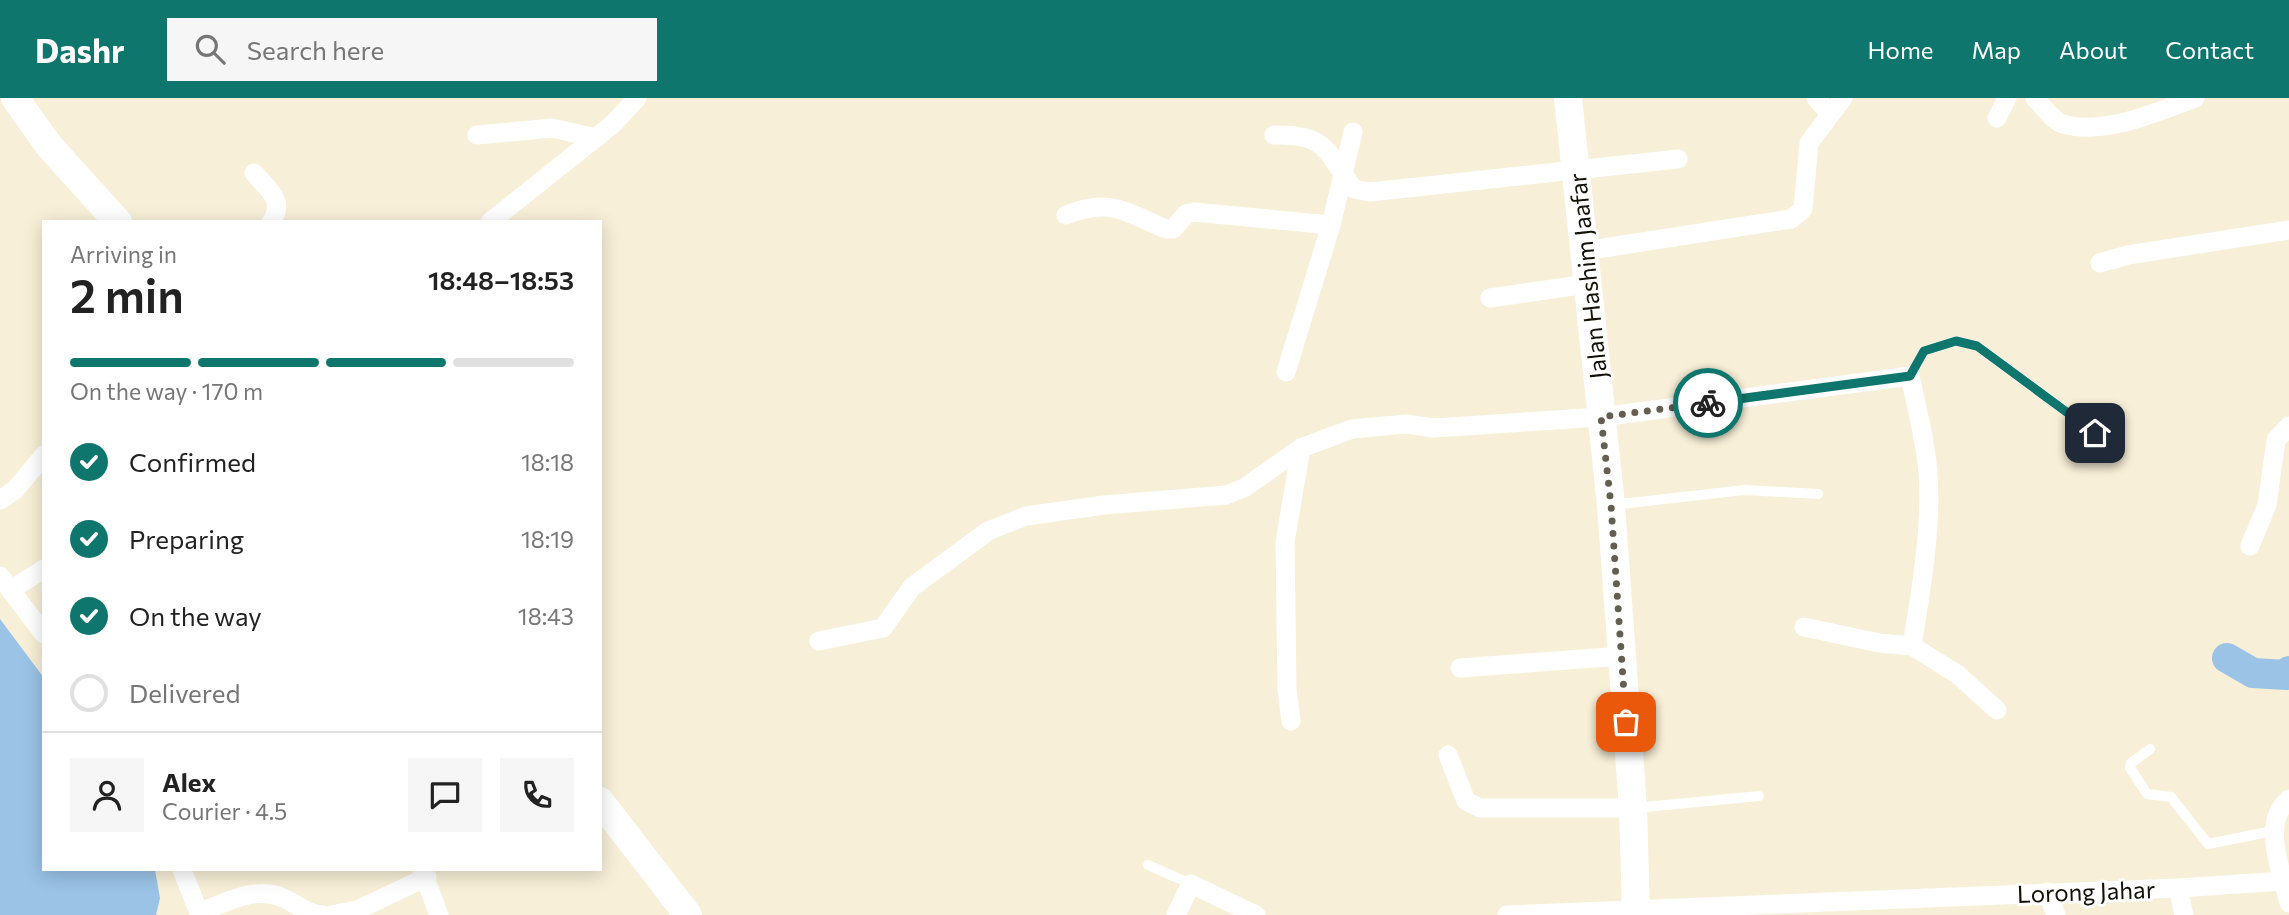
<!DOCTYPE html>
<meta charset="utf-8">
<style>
:root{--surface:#fff;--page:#f6f6f6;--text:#222;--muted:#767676;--line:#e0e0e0;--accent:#0f766e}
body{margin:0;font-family:Commissioner,sans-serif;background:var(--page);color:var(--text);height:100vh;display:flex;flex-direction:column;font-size:26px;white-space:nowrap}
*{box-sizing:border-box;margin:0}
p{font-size:23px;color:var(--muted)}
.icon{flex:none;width:38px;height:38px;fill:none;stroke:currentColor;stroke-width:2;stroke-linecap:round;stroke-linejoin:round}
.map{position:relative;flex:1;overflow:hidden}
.drawer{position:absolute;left:42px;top:122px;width:560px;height:651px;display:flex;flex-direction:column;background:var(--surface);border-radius:0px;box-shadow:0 4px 18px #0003}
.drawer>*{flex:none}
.pin{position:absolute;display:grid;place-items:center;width:60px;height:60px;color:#fff;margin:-30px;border-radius:14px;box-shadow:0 4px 10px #0006}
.courier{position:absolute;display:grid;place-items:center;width:70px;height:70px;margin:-35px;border:5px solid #0f766e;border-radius:50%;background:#fff;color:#222;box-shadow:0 2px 9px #0007}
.overview em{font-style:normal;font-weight:600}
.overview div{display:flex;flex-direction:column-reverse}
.overview{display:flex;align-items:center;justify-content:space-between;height:119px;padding:0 28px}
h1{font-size:46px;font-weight:600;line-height:52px}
.bar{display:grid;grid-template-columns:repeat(4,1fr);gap:10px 7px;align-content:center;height:84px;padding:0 28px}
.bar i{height:9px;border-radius:5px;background:var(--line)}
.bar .on{background:var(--accent)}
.bar p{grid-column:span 4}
.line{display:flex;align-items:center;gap:18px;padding:0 28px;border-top:2px solid var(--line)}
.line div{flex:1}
.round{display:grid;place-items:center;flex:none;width:74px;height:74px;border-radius:0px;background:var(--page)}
ol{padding:0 28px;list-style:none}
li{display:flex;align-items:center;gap:21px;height:77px}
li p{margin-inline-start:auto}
li .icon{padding:7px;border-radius:50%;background:var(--accent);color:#fff;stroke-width:4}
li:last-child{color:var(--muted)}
li i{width:38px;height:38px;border:4px solid var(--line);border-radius:50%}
header{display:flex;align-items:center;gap:42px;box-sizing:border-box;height:98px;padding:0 35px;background:var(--accent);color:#fff}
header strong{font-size:33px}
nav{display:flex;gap:38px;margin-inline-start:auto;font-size:24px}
.search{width:490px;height:63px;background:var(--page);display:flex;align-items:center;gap:18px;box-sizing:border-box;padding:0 24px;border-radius:0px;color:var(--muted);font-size:26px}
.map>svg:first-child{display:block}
.water{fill:#9ac3e6}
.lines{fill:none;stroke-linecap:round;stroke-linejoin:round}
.river{stroke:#9ac3e6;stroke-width:30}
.lane{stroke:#fff;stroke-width:10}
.street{stroke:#fff;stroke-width:19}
.secondary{stroke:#fff;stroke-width:28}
.done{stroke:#635e50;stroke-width:7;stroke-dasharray:0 12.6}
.route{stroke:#0f766e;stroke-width:9}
.labels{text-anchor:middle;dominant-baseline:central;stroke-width:6;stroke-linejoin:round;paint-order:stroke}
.street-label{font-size:24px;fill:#131008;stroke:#fff}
</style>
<header>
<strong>Dashr</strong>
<div class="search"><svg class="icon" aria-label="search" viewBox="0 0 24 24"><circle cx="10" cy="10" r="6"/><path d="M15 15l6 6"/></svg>Search here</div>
<nav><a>Home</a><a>Map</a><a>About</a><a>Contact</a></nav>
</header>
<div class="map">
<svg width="2289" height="817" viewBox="0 0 2289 817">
<rect width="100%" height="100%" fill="#f7efd7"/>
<!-- water -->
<polygon class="water" points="0,521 44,580 44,772 155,772 160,800 156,817 0,817"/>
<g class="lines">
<!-- river -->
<polyline class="river" points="2227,560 2253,575 2286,577 2289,573"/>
<!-- lane -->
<g class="lane">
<polyline points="1910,278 1924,253 1956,243 1977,248 2095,335"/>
<polyline points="1612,407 1744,392 1818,396"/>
<polyline points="2150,651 2131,665 2130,670 2147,696 2171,699 2208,746 2273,733"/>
<polyline points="1635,710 1759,698"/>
<polyline points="1148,767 1191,786"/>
</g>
<!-- street -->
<g class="street">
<polyline points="1816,0 1830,16"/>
<path d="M2035 0C2042 7 2053 23 2063 26 2104 38 2157 14 2195 0"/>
<polyline points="1997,20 2007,0"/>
<polyline points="477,37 552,30 596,40"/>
<path d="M1274 37C1329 36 1325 54 1354 91L1370 94 1678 61"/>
<path d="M254 75C268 91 286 103 271 124"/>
<path d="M1066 117C1110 99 1125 114 1166 131H1173L1186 116 1194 114 1331 127"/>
<polyline points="490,124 613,26 637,0"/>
<polyline points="1584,153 1791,121 1803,111 1809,45 1843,0"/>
<polyline points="2100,165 2128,157 2289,132"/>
<polyline points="1490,200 1587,186"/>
<polyline points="1286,274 1331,127 1353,34"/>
<polyline points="0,402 15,392 44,357"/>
<polyline points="2250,448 2267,407 2276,342 2289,328"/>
<polyline points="0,478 44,536"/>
<polyline points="10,492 44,471"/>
<polyline points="1804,529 1879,545 1912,548 1957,576 1997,612"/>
<path d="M819 543 883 530 912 489 988 433 1026 418 1104 407 1226 397 1244 390 1301 350 1352 331 1406 326 1434 330 1601 319 1910 278C1917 310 1925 341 1928 374 1932 432 1921 491 1912 548"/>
<polyline points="1460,570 1622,558"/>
<polyline points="1291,623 1287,591 1285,444 1301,350"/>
<polyline points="1448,657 1466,703 1480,710 1633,710"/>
<path d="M2289 701C2260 725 2282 774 2289 805"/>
<polyline points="182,772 200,817"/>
<polyline points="422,772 439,817"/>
<polyline points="2178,790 2184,817"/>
<polyline points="2047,794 2056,817"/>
<path d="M199 815C224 805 254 788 281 799 296 805 304 815 322 817"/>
<polyline points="331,817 357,812 427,779"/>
<polyline points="1176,817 1191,786 1256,817"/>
<polyline points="1507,817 2178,790 2284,783"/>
</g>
<!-- secondary -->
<g class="secondary">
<polyline points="15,0 50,49 118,124"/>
<polyline points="1568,0 1611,407 1633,710 1636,817"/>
<polyline points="600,703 688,817"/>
</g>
</g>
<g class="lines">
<!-- done -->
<polyline class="done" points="1626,624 1611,407 1601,319 1708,305"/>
<!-- route -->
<polyline class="route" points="1708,305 1910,278 1924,253 1956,243 1977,248 2095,335"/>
</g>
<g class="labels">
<!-- street labels -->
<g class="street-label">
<text transform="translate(1587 178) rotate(-96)">Jalan Hashim Jaafar</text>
<text transform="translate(2086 793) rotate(-2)">Lorong Jahar</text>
</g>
</g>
</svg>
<div class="pin" style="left:1626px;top:624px;background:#ea580c"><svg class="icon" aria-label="bag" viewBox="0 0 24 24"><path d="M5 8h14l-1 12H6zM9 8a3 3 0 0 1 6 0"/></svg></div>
<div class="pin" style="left:2095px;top:335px;background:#1f2937"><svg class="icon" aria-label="home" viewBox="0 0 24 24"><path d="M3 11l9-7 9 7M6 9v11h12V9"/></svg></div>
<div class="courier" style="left:1708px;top:305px"><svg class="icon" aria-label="bike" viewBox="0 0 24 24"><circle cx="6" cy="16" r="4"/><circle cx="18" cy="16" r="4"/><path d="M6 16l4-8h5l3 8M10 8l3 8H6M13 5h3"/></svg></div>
<section class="drawer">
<div class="overview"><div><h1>2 min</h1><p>Arriving in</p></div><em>18:48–18:53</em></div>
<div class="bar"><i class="on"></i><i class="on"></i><i class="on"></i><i></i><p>On the way · 170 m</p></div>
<ol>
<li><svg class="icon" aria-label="check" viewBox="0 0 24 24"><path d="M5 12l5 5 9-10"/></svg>Confirmed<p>18:18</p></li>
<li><svg class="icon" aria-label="check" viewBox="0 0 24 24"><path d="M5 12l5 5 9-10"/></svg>Preparing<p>18:19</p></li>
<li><svg class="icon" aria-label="check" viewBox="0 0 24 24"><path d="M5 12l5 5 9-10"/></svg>On the way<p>18:43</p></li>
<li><i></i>Delivered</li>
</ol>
<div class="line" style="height:126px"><a class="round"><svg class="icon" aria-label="person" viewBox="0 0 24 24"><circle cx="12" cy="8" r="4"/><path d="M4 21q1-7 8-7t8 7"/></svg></a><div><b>Alex</b><p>Courier · 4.5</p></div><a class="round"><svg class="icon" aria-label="chat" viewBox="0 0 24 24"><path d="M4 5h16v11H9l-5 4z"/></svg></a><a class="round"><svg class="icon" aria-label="phone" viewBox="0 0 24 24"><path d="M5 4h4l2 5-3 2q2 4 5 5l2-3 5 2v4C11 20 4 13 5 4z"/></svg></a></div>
</section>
</div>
